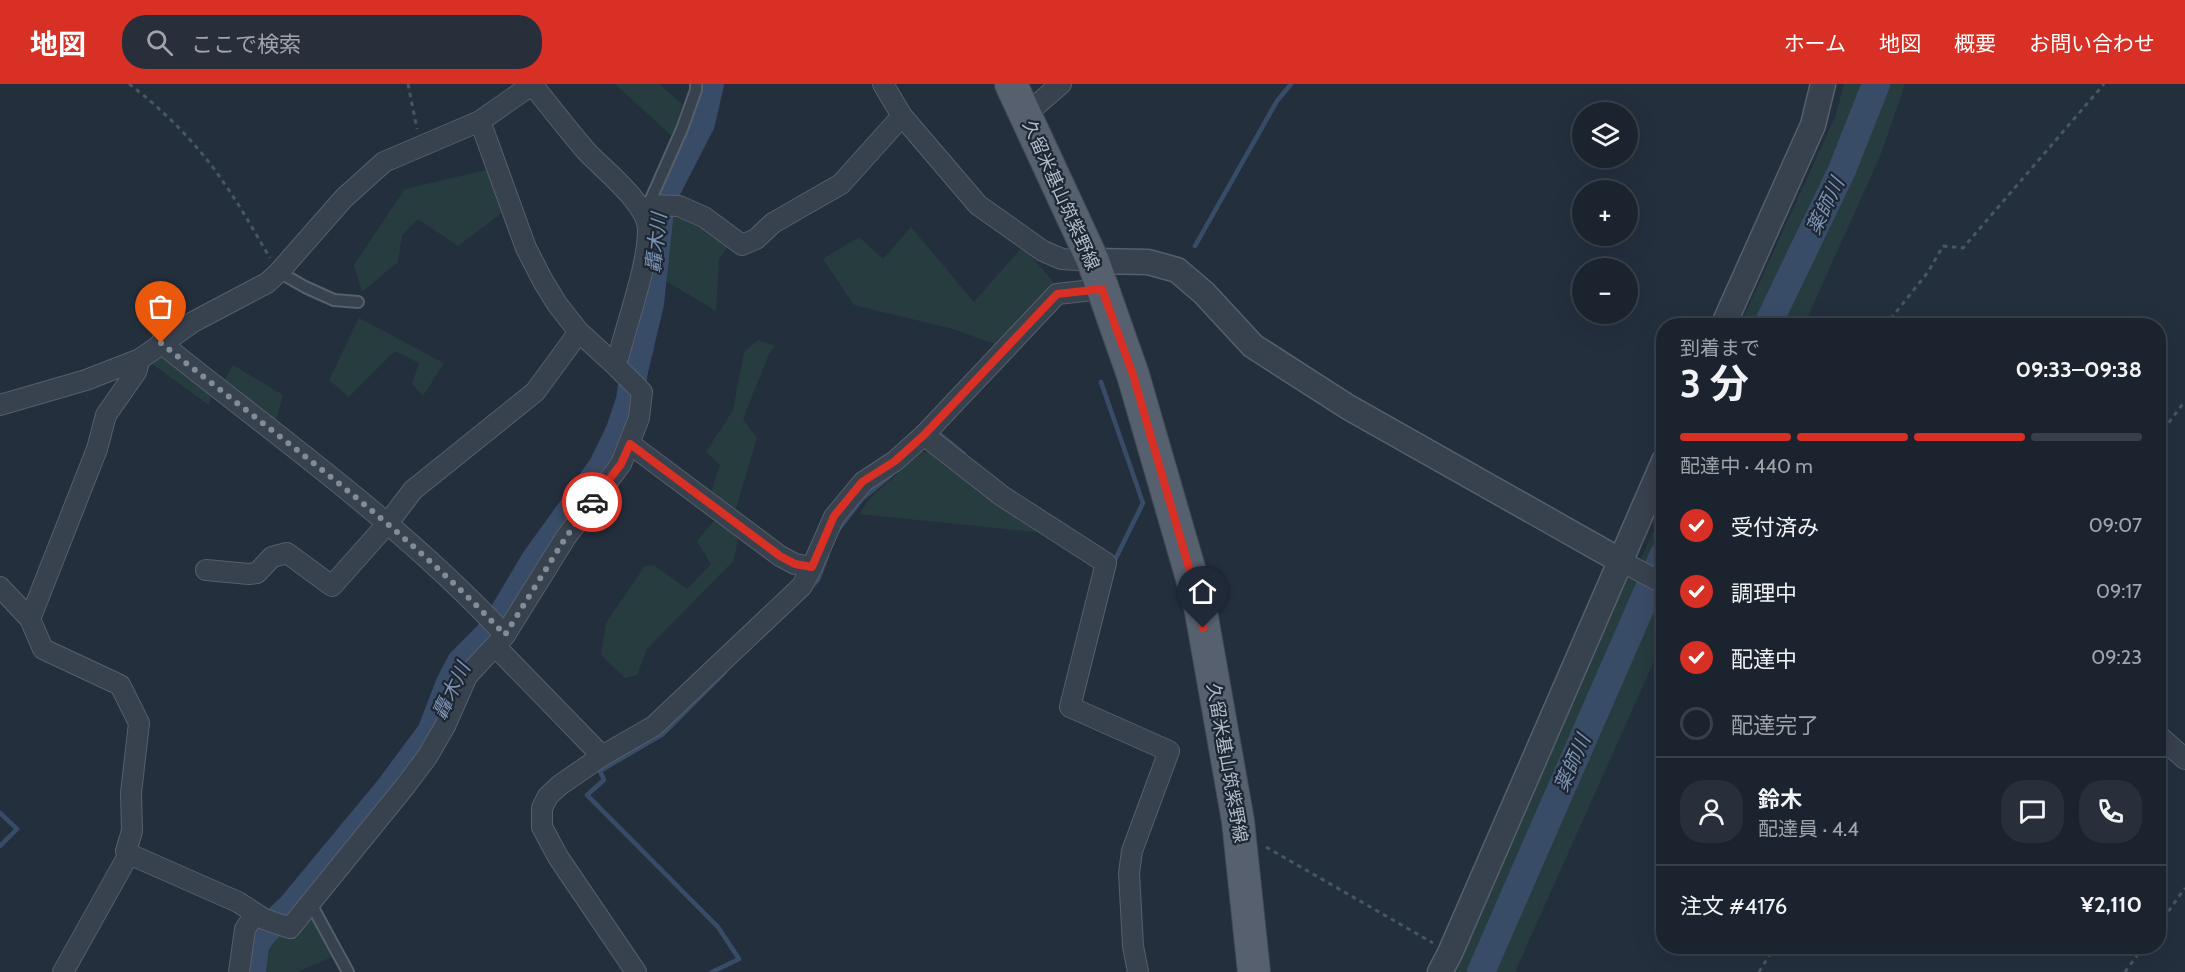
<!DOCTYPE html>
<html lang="ja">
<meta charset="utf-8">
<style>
:root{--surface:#1b232e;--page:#282f3a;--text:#f1f3f6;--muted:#a0a4aa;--line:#39404a;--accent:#d93025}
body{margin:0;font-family:Cabin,"Noto Sans JP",sans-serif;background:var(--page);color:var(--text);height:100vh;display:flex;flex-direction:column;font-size:22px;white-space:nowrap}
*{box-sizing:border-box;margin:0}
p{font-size:20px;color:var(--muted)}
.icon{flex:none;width:33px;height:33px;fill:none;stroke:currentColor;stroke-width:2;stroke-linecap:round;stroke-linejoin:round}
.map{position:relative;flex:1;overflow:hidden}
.drawer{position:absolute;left:1656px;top:234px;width:510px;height:636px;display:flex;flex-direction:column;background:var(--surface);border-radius:24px;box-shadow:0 6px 24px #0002,0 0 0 2px var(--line)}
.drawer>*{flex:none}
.controls{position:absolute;left:1572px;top:18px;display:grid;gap:12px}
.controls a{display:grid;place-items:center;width:66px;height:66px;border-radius:50%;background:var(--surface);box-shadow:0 6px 24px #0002,0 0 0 2px var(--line);font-size:30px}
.pin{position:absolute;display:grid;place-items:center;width:51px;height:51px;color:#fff;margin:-62px -26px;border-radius:50% 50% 50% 0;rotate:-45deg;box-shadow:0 0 6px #0007}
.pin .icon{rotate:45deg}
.courier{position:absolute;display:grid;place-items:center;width:60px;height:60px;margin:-30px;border:4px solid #d93025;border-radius:50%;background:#fff;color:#222;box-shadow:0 2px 8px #0007}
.summary em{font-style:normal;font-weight:700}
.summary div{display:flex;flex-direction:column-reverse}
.summary{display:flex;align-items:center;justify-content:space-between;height:102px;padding:0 24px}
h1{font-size:39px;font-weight:700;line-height:45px}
.bar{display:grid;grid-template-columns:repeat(4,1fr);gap:9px 6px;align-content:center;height:72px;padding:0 24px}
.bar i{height:8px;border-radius:4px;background:var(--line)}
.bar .active{background:var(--accent)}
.bar p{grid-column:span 4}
.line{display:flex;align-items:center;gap:15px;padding:0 24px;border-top:2px solid var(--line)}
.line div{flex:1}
.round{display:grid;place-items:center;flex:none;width:63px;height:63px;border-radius:24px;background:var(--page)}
ol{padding:0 24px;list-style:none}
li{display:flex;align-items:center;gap:18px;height:66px}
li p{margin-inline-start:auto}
li .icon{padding:6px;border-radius:50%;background:var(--accent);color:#fff;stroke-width:4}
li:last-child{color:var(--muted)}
li i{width:33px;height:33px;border:3px solid var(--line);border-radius:50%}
header{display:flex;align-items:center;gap:36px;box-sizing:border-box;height:84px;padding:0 30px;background:var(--accent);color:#fff}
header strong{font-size:28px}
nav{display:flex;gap:33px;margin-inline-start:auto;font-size:21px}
.search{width:420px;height:54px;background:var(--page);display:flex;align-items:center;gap:15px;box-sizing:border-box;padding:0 21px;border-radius:24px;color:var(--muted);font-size:22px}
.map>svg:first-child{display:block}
.green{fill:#263c3f}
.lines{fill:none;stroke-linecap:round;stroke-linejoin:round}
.stream{stroke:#394c67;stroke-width:4.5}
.river{stroke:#394c67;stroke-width:28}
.service-casing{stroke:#565f6c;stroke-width:14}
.minor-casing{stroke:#565f6c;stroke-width:22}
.tertiary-casing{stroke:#565f6c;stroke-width:27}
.primary-casing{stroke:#414a57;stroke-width:34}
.path{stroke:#44595c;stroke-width:3;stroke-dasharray:4.5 4.5;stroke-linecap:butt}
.service{stroke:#38414e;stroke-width:10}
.minor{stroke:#38414e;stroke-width:20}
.tertiary{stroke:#38414e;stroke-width:24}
.primary{stroke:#56606e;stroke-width:32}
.done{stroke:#828b98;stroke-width:6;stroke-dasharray:0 10.8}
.route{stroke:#d93025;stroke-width:8}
.labels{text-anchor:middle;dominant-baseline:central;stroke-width:4.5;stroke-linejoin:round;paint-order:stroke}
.street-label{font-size:18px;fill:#b4bcc9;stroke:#1d2633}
.water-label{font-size:20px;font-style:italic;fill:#7c92b1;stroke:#1d2633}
</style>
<header>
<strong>地図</strong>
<div class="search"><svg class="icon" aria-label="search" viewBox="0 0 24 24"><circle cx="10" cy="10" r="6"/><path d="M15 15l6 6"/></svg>ここで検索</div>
<nav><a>ホーム</a><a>地図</a><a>概要</a><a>お問い合わせ</a></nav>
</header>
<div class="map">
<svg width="2185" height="888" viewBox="0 0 2185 888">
<rect width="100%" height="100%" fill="#242f3e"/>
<!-- green -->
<g class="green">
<polygon points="615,0 659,0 682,20 673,53"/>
<polygon points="1844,0 1860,0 1857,19 1756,241 1740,241 1835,33"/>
<polygon points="1885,0 1905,0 1881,70 1804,241 1781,241 1875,31"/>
<polygon points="490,85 503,128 458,162 418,135 402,151 398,178 362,208 354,181 405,105"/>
<polygon points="673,127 702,138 730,159 719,175 716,227 663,195"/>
<polygon points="911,143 974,218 1023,162 1055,200 997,261 953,245 854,221 823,175 859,153 883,175"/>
<polygon points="359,234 444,279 423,312 412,300 419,279 395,267 349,313 329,296"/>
<polygon points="758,256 775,262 769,270 743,335 757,354 734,431 709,413 720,381 706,368 733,326 744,268"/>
<polygon points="165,269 213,307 209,321 148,277"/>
<polygon points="233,281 283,311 274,343 221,302"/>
<polygon points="922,368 935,369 1046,449 859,430 870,414"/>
<polygon points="1663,409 1663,445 1468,888 1453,888 1624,497 1631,494 1654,447 1652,435"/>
<polygon points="718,432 739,449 734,476 647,565 637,591 625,594 601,571 606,539 645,482 654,481 687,505 711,480 697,457"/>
<polygon points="1663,506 1663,557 1515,888 1493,888"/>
<polygon points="309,830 332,873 297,888 262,888 272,852 291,851"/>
</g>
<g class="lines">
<!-- stream -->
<g class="stream">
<polyline points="1195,162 1277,17 1291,0"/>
<polyline points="1101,298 1143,419 1113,480"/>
<polyline points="936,347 964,370"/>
<polyline points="837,447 862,415 891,391"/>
<polyline points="811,503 818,496 827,472"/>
<polyline points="0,729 17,745 0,762"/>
<polyline points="712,888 739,875 718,843 587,711 604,696 600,687 663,650 725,588"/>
</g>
<!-- river -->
<g class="river">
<polyline points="1767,242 1842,86 1876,0"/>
<polyline points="252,888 255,861 263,849 291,823 388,706 431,648 450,599 461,578 488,551 506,525 535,476 602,383 620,346 630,316 634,287 650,219 661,117 701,39 710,0"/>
<polyline points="1481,888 1664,470"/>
</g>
<!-- service casing -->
<g class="service-casing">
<g id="service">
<polyline points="652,121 651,115 682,45 696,6 696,0"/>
<polyline points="279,188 305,203 334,216 358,218"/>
<polyline points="311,820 348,888"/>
</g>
</g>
<!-- minor casing -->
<g class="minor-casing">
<g id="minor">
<path d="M532 0C550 23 568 46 587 68 604 86 648 120 648 146 648 181 628 235 619 271L613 279"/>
<polyline points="883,0 902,32 978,121 1043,167 1062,175 1093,177"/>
<polyline points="1025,31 1061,0"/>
<polyline points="644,129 652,121 679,122 704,133 742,161 756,155 773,139 841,100 902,32"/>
<path d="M161 259C278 353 403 441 505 551"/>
<polyline points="0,321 86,296 140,275 193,238 267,199 279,188 344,114 384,78 480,37 533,0"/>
<polyline points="924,351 1002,412 1106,479 1070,623 1169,667 1132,767 1129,789 1133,862 1138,888"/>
<polyline points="630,360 780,472 795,480 812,483"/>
<polyline points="1619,476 1664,500"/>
<polyline points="206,486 249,490 257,489 272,473 287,469 332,502 388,439 413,406 535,308 579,248"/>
<polyline points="0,503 30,535 43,565 120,601 139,639 131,709 132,747 126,767 129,770 63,888"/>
<polyline points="30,535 97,365 106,331 136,288 140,275"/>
<polyline points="496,563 602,672"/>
<polyline points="2158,651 2185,675"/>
<polyline points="129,770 238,818 264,835 290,844 406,701 427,673 445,642 467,592 505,551 566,453 621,380 639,334 642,308 613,279 579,248 557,220 543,197 526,164 480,37"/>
<polyline points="239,888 245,845 255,830"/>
<polyline points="636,888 558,773 542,743 542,724 548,712 560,701 602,672 654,642 802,502 812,483 834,433 863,398 895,377 924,351 1057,210 1102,205"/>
</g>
</g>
<!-- tertiary casing -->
<g class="tertiary-casing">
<g id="tertiary">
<polyline points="1093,177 1148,178 1177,186 1204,209 1253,262 1348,323 1619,476"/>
<polyline points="1723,242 1813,41 1823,0"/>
<polyline points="1440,888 1450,869 1664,377"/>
</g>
</g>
<!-- primary casing -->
<g class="primary-casing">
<polyline id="primary" points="1011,0 1093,177 1133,291 1200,522 1238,737 1254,888"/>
</g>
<!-- path -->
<g class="path">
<path d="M129 0C164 26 200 63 224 99 241 123 255 149 270 174"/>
<polyline points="408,0 417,45"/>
<polyline points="1885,242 1928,188 1943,162 1963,164 2104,0"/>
<polyline points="2158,353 2185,317"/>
<polyline points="1266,763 1433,859"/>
<polyline points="2158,842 2185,804"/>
<polyline points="1759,888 1775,862"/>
<polyline points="2125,888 2144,862"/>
</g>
<!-- service -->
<use href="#service" class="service"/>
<!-- minor -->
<use href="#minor" class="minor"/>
<!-- tertiary -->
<use href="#tertiary" class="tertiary"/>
<!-- primary -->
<use href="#primary" class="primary"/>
</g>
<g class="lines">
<!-- done -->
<path class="done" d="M161 259C278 353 402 441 505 551L566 453 592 418"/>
<!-- route -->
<polyline class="route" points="592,418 621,380 630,360 780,472 795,480 812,483 834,432 862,398 895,377 924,351 1057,210 1102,205 1133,291 1200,522 1203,544"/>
</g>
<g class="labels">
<!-- street labels -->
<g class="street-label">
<text transform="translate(1061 111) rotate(66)">久留米基山筑紫野線</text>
<text transform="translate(1227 679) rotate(80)">久留米基山筑紫野線</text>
</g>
<!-- water labels -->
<g class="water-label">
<text transform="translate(1825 122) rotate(-64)">薬師川</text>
<text transform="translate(656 159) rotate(-84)">轟木川</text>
<text transform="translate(451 607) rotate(-64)">轟木川</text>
<text transform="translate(1572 679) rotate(-66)">薬師川</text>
</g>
</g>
</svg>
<div class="controls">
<a><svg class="icon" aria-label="layers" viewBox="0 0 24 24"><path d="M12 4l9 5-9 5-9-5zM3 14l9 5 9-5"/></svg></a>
<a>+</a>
<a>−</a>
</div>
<div class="pin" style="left:161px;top:259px;background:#ea580c"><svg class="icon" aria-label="bag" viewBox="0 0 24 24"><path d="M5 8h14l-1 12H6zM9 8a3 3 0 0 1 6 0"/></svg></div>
<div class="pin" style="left:1203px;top:544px;background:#1f2937"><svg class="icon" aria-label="home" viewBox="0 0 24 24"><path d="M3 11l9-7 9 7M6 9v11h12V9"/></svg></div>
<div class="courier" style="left:592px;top:418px"><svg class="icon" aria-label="car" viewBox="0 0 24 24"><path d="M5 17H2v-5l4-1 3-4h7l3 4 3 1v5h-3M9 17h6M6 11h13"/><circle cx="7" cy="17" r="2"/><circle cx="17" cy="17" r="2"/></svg></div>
<section class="drawer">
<div class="summary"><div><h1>3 分</h1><p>到着まで</p></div><em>09:33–09:38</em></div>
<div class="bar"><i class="active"></i><i class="active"></i><i class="active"></i><i></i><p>配達中 · 440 m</p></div>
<ol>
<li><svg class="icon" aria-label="check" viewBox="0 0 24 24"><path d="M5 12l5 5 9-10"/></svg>受付済み<p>09:07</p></li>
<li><svg class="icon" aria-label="check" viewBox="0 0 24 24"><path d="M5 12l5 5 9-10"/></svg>調理中<p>09:17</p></li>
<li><svg class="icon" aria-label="check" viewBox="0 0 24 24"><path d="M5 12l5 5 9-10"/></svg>配達中<p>09:23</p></li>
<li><i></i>配達完了</li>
</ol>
<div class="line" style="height:108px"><a class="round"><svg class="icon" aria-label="person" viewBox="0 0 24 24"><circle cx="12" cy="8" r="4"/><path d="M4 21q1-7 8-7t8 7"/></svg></a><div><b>鈴木</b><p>配達員 · 4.4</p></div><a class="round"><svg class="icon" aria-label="chat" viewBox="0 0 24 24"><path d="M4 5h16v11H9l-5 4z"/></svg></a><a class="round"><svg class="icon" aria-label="phone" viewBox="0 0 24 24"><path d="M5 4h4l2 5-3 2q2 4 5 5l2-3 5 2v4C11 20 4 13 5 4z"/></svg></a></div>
<div class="line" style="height:78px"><div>注文 #4176</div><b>¥2,110</b></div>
</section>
</div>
